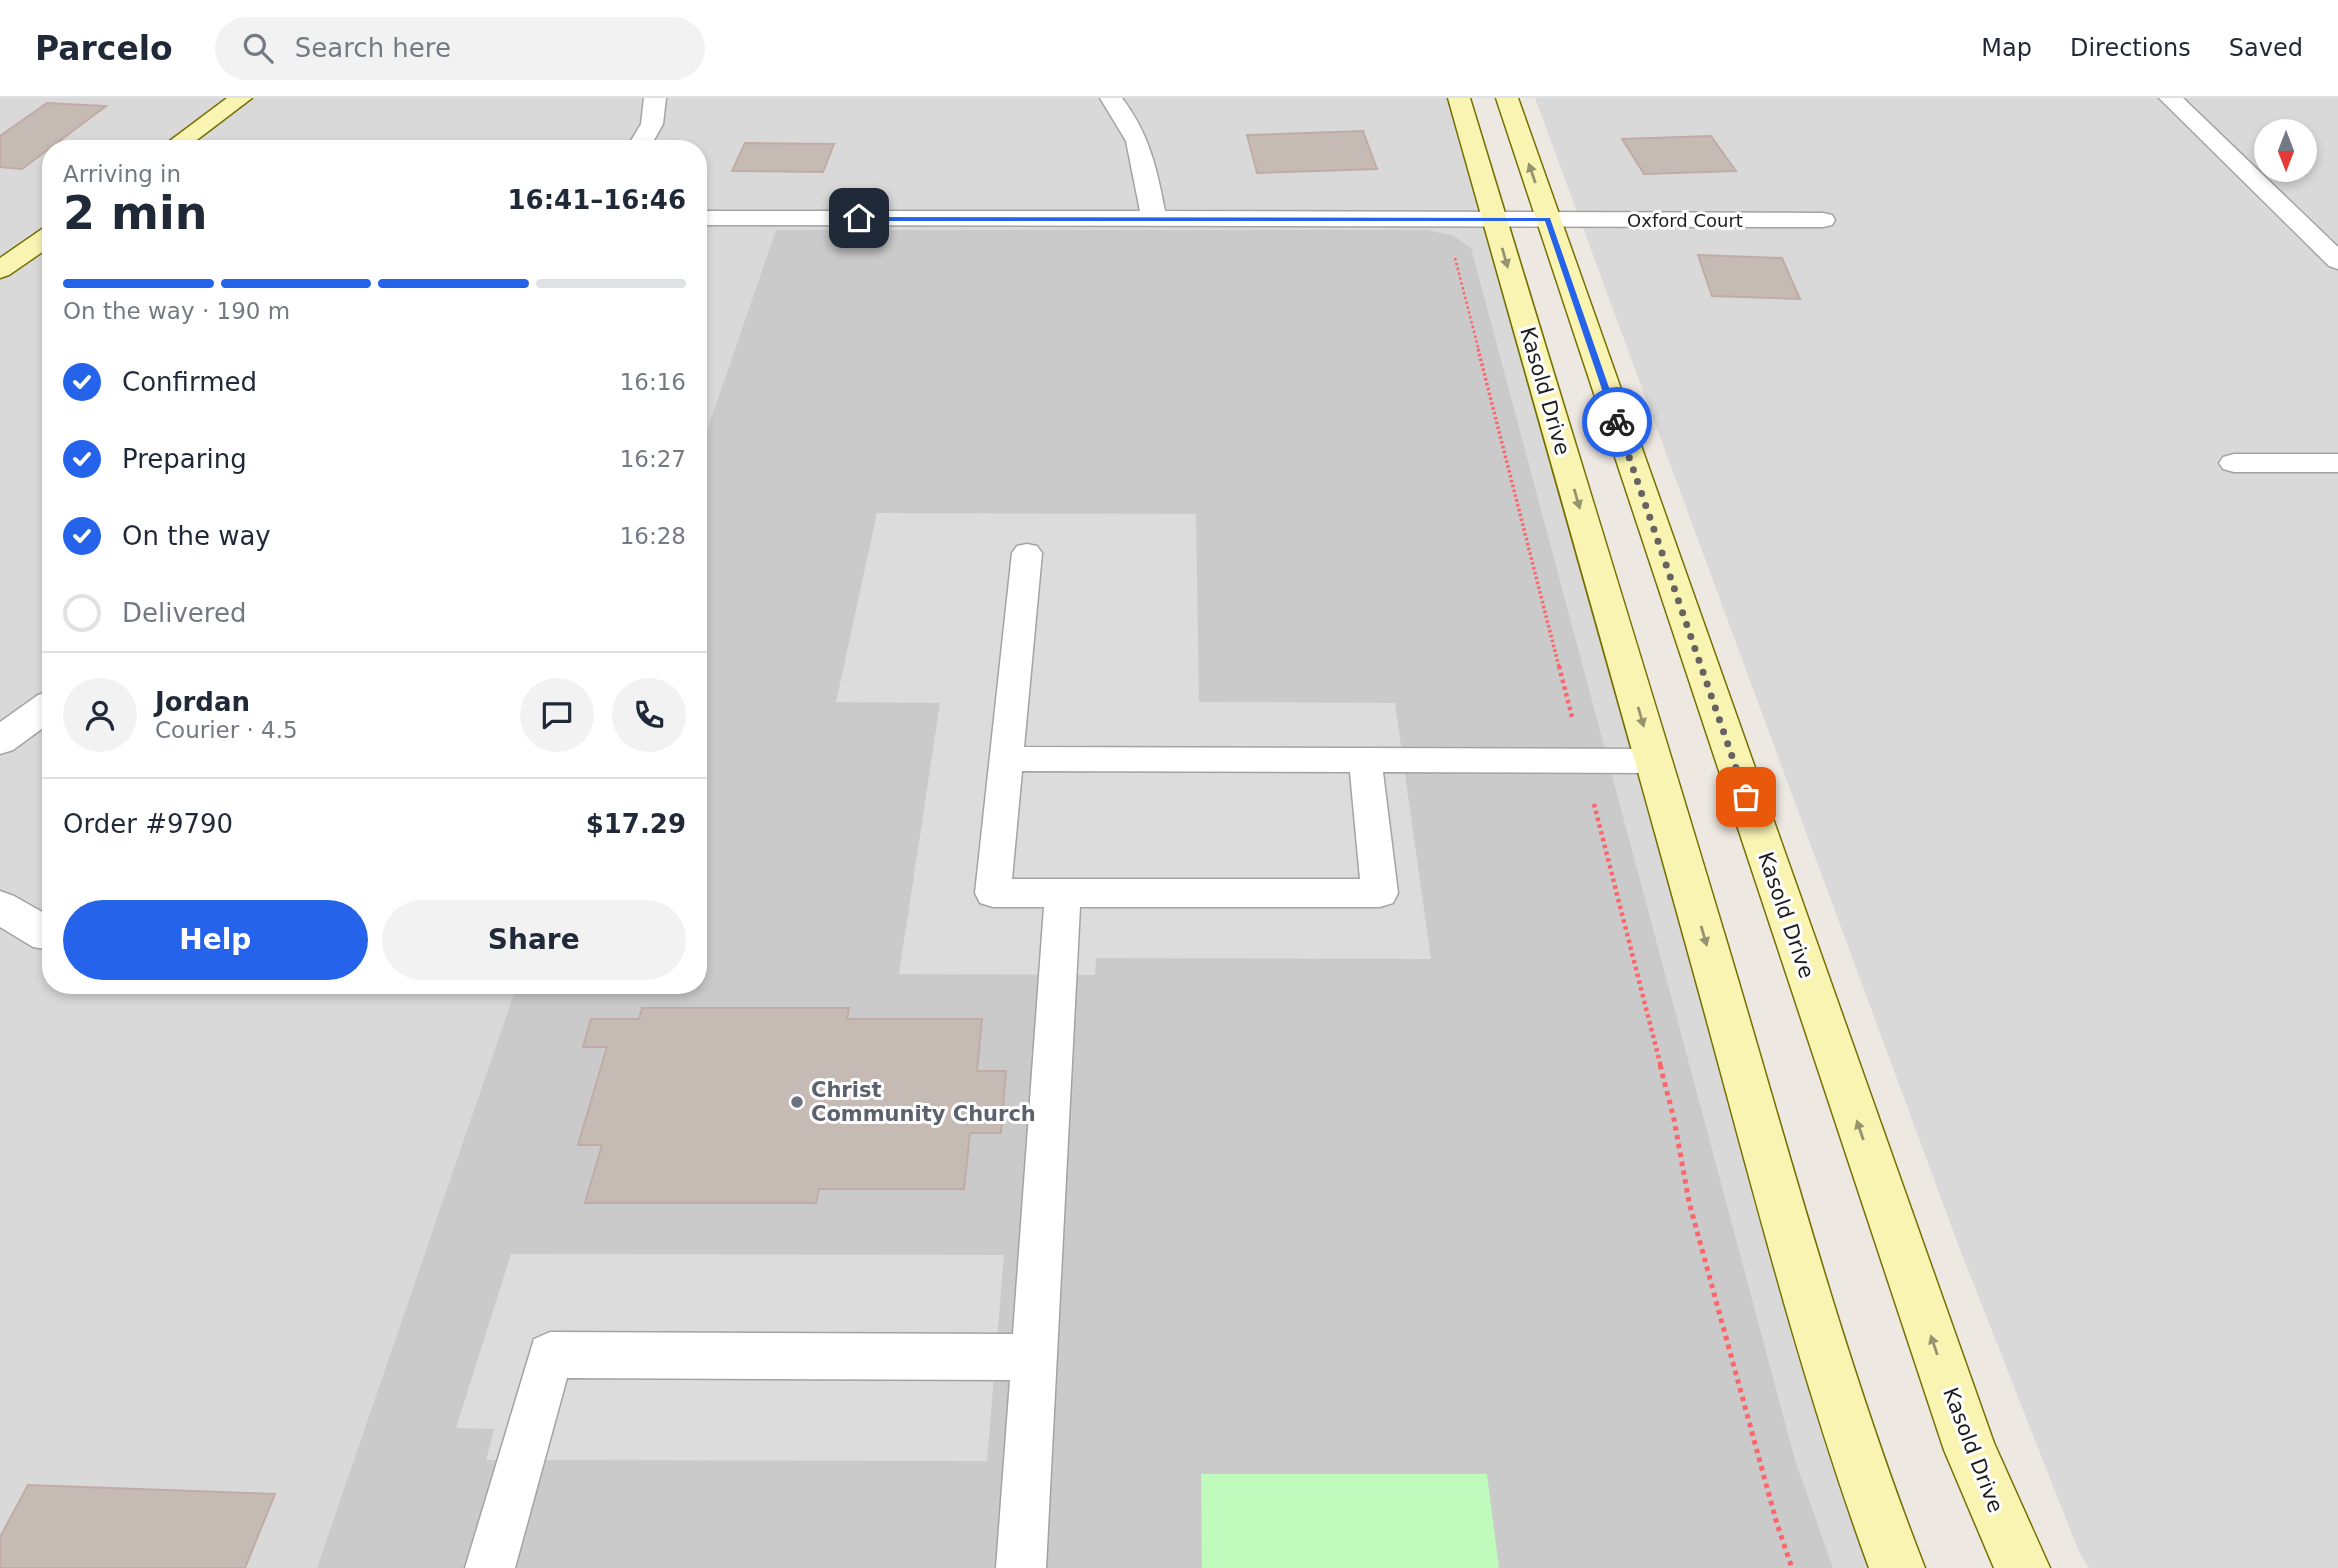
<!DOCTYPE html>
<meta charset="utf-8">
<style>
:root{--surface:#fff;--page:#f2f2f3;--text:#1f2937;--muted:#747a83;--line:#e0e1e3;--accent:#2563eb}
body{margin:0;font-family:"DejaVu Sans",sans-serif;background:var(--page);color:var(--text);height:100vh;display:flex;flex-direction:column;font-size:26px;white-space:nowrap}
*{box-sizing:border-box;margin:0}
p{font-size:23px;color:var(--muted)}
.icon{flex:none;width:38px;height:38px;fill:none;stroke:currentColor;stroke-width:2;stroke-linecap:round;stroke-linejoin:round}
.map{position:relative;flex:1;overflow:hidden}
.panel{position:absolute;left:42px;top:42px;width:665px;height:854px;display:flex;flex-direction:column;background:var(--surface);border-radius:28px;box-shadow:0 4px 10px #0003}
.panel>*{flex:none}
.needle{width:46px;rotate:180deg}
.buttons{position:absolute;left:2254px;top:21px;display:grid;gap:14px}
.buttons a{display:grid;place-items:center;width:63px;height:63px;border-radius:50%;background:var(--surface);box-shadow:0 4px 10px #0003;font-size:35px}
.pin{position:absolute;display:grid;place-items:center;width:60px;height:60px;color:#fff;margin:-30px;border-radius:14px;box-shadow:0 4px 10px #0006}
.courier{position:absolute;display:grid;place-items:center;width:70px;height:70px;margin:-35px;border:5px solid #2563eb;border-radius:50%;background:#fff;color:#222;box-shadow:0 2px 9px #0007}
.summary em{font-style:normal;font-weight:700}
.summary div{display:flex;flex-direction:column-reverse}
.summary{display:flex;align-items:center;justify-content:space-between;height:119px;padding:0 21px}
h1{font-size:46px;font-weight:700;line-height:52px}
.bar{display:grid;grid-template-columns:repeat(4,1fr);gap:10px 7px;align-content:center;height:84px;padding:0 21px}
.bar i{height:9px;border-radius:5px;background:var(--line)}
.bar .selected{background:var(--accent)}
.bar p{grid-column:span 4}
.line{display:flex;align-items:center;gap:18px;padding:0 21px;border-top:2px solid var(--line)}
.line div{flex:1}
.round{display:grid;place-items:center;flex:none;width:74px;height:74px;border-radius:37px;background:var(--page)}
ol{padding:0 21px;list-style:none}
li{display:flex;align-items:center;gap:21px;height:77px}
li p{margin-inline-start:auto}
li .icon{padding:7px;border-radius:50%;background:var(--accent);color:#fff;stroke-width:4}
li:last-child{color:var(--muted)}
li i{width:38px;height:38px;border:4px solid var(--line);border-radius:50%}
.cta{display:flex;gap:14px;margin-top:auto;padding:14px 21px}
.cta a{flex:1;height:80px;border-radius:42px;background:var(--accent);color:#fff;font-size:28px;font-weight:700;line-height:80px;text-align:center}
.cta a+a{background:var(--page);color:var(--text)}
header{display:flex;align-items:center;gap:42px;box-sizing:border-box;height:98px;padding:0 35px;background:var(--surface);border-bottom:2px solid var(--line)}
header strong{font-size:33px}
nav{display:flex;gap:38px;margin-inline-start:auto;font-size:24px}
.search{width:490px;height:63px;background:var(--page);display:flex;align-items:center;gap:18px;box-sizing:border-box;padding:0 24px;border-radius:38px;color:var(--muted);font-size:26px}
.map>svg:first-child{display:block}
.residential{fill:#dad9d9;fill-rule:evenodd}
.religious{fill:#cacaca}
.park{fill:#c0fabd}
.parking{fill:#dcdcdc}
.building{fill:#c6bab5;stroke:#c0aca4;stroke-width:2}
.lines{fill:none;stroke-linecap:round;stroke-linejoin:round}
.lane-casing{stroke:#a3a3a3;stroke-width:3}
.street-casing{stroke:#a3a3a3;stroke-width:3}
.secondary-casing{stroke:#747103;stroke-width:3}
.path-far3{stroke:#fc656a;stroke-width:2.5;stroke-dasharray:2.5 2.5;stroke-linecap:butt}
.path-far2{stroke:#fc656a;stroke-width:3.5;stroke-dasharray:2.5 2.5;stroke-linecap:butt}
.path-far1{stroke:#fc656a;stroke-width:4.5;stroke-dasharray:3.5 3.5;stroke-linecap:butt}
.path{stroke:#fc656a;stroke-width:5;stroke-dasharray:4.5 4.5;stroke-linecap:butt}
.lane{fill:#fff;fill-rule:evenodd}
.street{fill:#fff;fill-rule:evenodd}
.secondary{fill:#faf4b3;fill-rule:evenodd}
.oneway{fill:#96936f}
.route{fill:#2563eb}
.done{stroke:#666361;stroke-width:7;stroke-dasharray:0 12.6}
.worship-dot{fill:#6b7280;stroke:#fff;stroke-width:2.5}
.labels{text-anchor:middle;dominant-baseline:central;stroke-width:6;stroke-linejoin:round;paint-order:stroke}
.far-street-label{font-size:18px;fill:#1c1c1c;stroke:#fff}
.street-label{font-size:21px;fill:#1c1c1c;stroke:#fff}
.worship-label{font-size:21px;font-weight:bold;fill:#5b616d;stroke:#fff;text-anchor:start}
</style>
<header>
<strong>Parcelo</strong>
<div class="search"><svg class="icon" aria-label="search" viewBox="0 0 24 24"><circle cx="10" cy="10" r="6"/><path d="M15 15l6 6"/></svg>Search here</div>
<nav><a>Map</a><a>Directions</a><a>Saved</a></nav>
</header>
<div class="map">
<svg width="2338" height="1470" viewBox="0 0 2338 1470">
<rect width="100%" height="100%" fill="#eee8e2"/>
<!-- residential -->
<g class="residential">
<path d="M0 0H1459L1897 1470H0ZM51 51H698V887H51Z"/>
<path d="M1535 0H2338V1470H2089L2079 1454 1959 1149ZM2266 33H2305V72H2266Z"/>
</g>
<!-- religious -->
<polygon class="religious" points="776,132 1427,132 1452,137 1471,150 1795,1362 1833,1470 317,1470 517,887 698,887 698,359"/>
<!-- park -->
<polygon class="park" points="1201,1376 1487,1376 1499,1470 1202,1470"/>
<!-- parking -->
<g class="parking">
<polygon points="877,415 1196,416 1199,604 1395,605 1431,861 1096,860 1095,877 899,876 940,605 836,604"/>
<polygon points="511,1156 1004,1157 987,1363 486,1362 494,1331 456,1330"/>
</g>
<!-- building -->
<g class="building">
<polygon points="47,5 106,8 22,71 0,69 0,38"/>
<polygon points="1363,33 1377,71 1257,75 1247,37"/>
<polygon points="1711,38 1736,73 1644,76 1622,41"/>
<polygon points="745,45 834,46 823,74 732,73"/>
<polygon points="1698,157 1782,160 1800,201 1712,198"/>
<polygon points="642,910 849,910 847,921 982,921 977,973 1006,973 1001,1035 970,1035 964,1091 819,1091 816,1105 585,1105 602,1047 578,1047 607,949 583,949 591,921 639,921"/>
<polygon points="28,1387 275,1396 245,1470 0,1470 0,1439"/>
</g>
<g class="lines">
<!-- lane casing -->
<g class="lane-casing">
<path id="lane" d="M1027 446 1037 448 1042 455 1024 649 1654 651 1666 654 1671 663 1666 672 1654 675 1383 674 1398 795 1393 805 1380 809H1080L1046 1470H996L1010 1282 567 1280 515 1470H465L534 1241 550 1234 1013 1236 1044 809H993L980 805 975 795 1012 455 1017 448ZM1022 673 1350 674 1360 781H1012Z"/>
</g>
<!-- street casing -->
<g class="street-casing">
<g id="street">
<polygon points="644,0 666,0 663,26 649,51 626,51 641,26"/>
<path d="M1100 0H1122C1149 35 1157 71 1165 113L1823 115 1832 117 1835 122 1832 127 1823 129 698 127V113H1140L1126 43Z"/>
<polygon points="2159,0 2183,0 2338,149 2338,171 2329,168"/>
<polygon points="2234,356 2338,356 2338,374 2234,374 2223,371 2219,365 2223,359"/>
<polygon points="51,593 51,624 13,652 0,656 0,624 38,597"/>
<polygon points="0,793 14,798 51,819 51,852 33,849 0,829"/>
</g>
</g>
<!-- secondary casing -->
<g class="secondary-casing">
<g id="secondary">
<polygon points="227,0 252,0 185,51 159,51"/>
<path d="M1448 0H1470C1556 284 1644 567 1729 851 1791 1059 1846 1268 1925 1470H1869C1795 1267 1745 1059 1687 851 1609 567 1528 284 1448 0Z"/>
<polygon points="1496,0 1518,0 1994,1345 2050,1470 1994,1470 1944,1352"/>
<polygon points="51,129 51,148 9,177 0,180 0,160 42,131"/>
</g>
</g>
<!-- path-far3 -->
<polyline class="path-far3" points="1455,160 1479,253"/>
<!-- path-far2 -->
<polyline class="path-far2" points="1478,251 1559,569"/>
<!-- path-far1 -->
<g class="path-far1">
<polyline points="1559,568 1572,619"/>
<polyline points="1594,706 1661,969"/>
</g>
<!-- path -->
<polyline class="path" points="1660,967 1674,1021 1689,1104 1777,1426 1792,1470"/>
<!-- lane -->
<use href="#lane" class="lane"/>
<!-- street -->
<use href="#street" class="street"/>
<!-- secondary -->
<use href="#secondary" class="secondary"/>
</g>
<!-- one-way arrows -->
<defs><path id="oneway-solid" d="M-6-.8H1V-3.2L6.5 0L1 3.2V.8H-6Z" transform="scale(1.75)"/></defs>
<g class="oneway">
<use href="#oneway-solid" transform="translate(1532 75) rotate(-109)"/>
<use href="#oneway-solid" transform="translate(1505 160) rotate(74)"/>
<use href="#oneway-solid" transform="translate(1577 401) rotate(74)"/>
<use href="#oneway-solid" transform="translate(1641 619) rotate(74)"/>
<use href="#oneway-solid" transform="translate(1704 838) rotate(74)"/>
<use href="#oneway-solid" transform="translate(1860 1032) rotate(-109)"/>
<use href="#oneway-solid" transform="translate(1934 1247) rotate(-109)"/>
</g>
<!-- route -->
<polygon class="route" points="857,119 1550,120 1621,324 1617,326 1613,324 1545,123 859,123"/>
<g class="lines">
<!-- done -->
<polyline class="done" points="1617,324 1746,699"/>
</g>
<!-- markers -->
<circle class="worship-dot" cx="797" cy="1004" r="7"/>
<g class="labels">
<!-- far-street labels -->
<g class="far-street-label">
<text x="1685" y="122">Oxford Court</text>
</g>
<!-- street labels -->
<g class="street-label">
<text transform="translate(1545 293) rotate(74)">Kasold Drive</text>
<text transform="translate(1786 817) rotate(71)">Kasold Drive</text>
<text transform="translate(1973 1352) rotate(69)">Kasold Drive</text>
</g>
<!-- worship labels -->
<g class="worship-label">
<text x="811" y="992">Christ<tspan x="811" dy="24">Community Church</tspan></text>
</g>
</g>
</svg>
<div class="buttons">
<a><svg class="needle" viewBox="-14 -14 28 28"><path d="M0-13l5 13h-10z" fill="#e53935"/><path d="M0 13l5-13h-10z" fill="#747a83"/></svg></a>
</div>
<div class="pin" style="left:1746px;top:699px;background:#ea580c"><svg class="icon" aria-label="bag" viewBox="0 0 24 24"><path d="M5 8h14l-1 12H6zM9 8a3 3 0 0 1 6 0"/></svg></div>
<div class="pin" style="left:859px;top:120px;background:#1f2937"><svg class="icon" aria-label="home" viewBox="0 0 24 24"><path d="M3 11l9-7 9 7M6 9v11h12V9"/></svg></div>
<div class="courier" style="left:1617px;top:324px"><svg class="icon" aria-label="bike" viewBox="0 0 24 24"><circle cx="6" cy="16" r="4"/><circle cx="18" cy="16" r="4"/><path d="M6 16l4-8h5l3 8M10 8l3 8H6M13 5h3"/></svg></div>
<section class="panel">
<div class="summary"><div><h1>2 min</h1><p>Arriving in</p></div><em>16:41–16:46</em></div>
<div class="bar"><i class="selected"></i><i class="selected"></i><i class="selected"></i><i></i><p>On the way · 190 m</p></div>
<ol>
<li><svg class="icon" aria-label="check" viewBox="0 0 24 24"><path d="M5 12l5 5 9-10"/></svg>Confirmed<p>16:16</p></li>
<li><svg class="icon" aria-label="check" viewBox="0 0 24 24"><path d="M5 12l5 5 9-10"/></svg>Preparing<p>16:27</p></li>
<li><svg class="icon" aria-label="check" viewBox="0 0 24 24"><path d="M5 12l5 5 9-10"/></svg>On the way<p>16:28</p></li>
<li><i></i>Delivered</li>
</ol>
<div class="line" style="height:126px"><a class="round"><svg class="icon" aria-label="person" viewBox="0 0 24 24"><circle cx="12" cy="8" r="4"/><path d="M4 21q1-7 8-7t8 7"/></svg></a><div><b>Jordan</b><p>Courier · 4.5</p></div><a class="round"><svg class="icon" aria-label="chat" viewBox="0 0 24 24"><path d="M4 5h16v11H9l-5 4z"/></svg></a><a class="round"><svg class="icon" aria-label="phone" viewBox="0 0 24 24"><path d="M5 4h4l2 5-3 2q2 4 5 5l2-3 5 2v4C11 20 4 13 5 4z"/></svg></a></div>
<div class="line" style="height:91px"><div>Order #9790</div><b>$17.29</b></div>
<div class="cta"><a>Help</a><a>Share</a></div>
</section>
</div>
